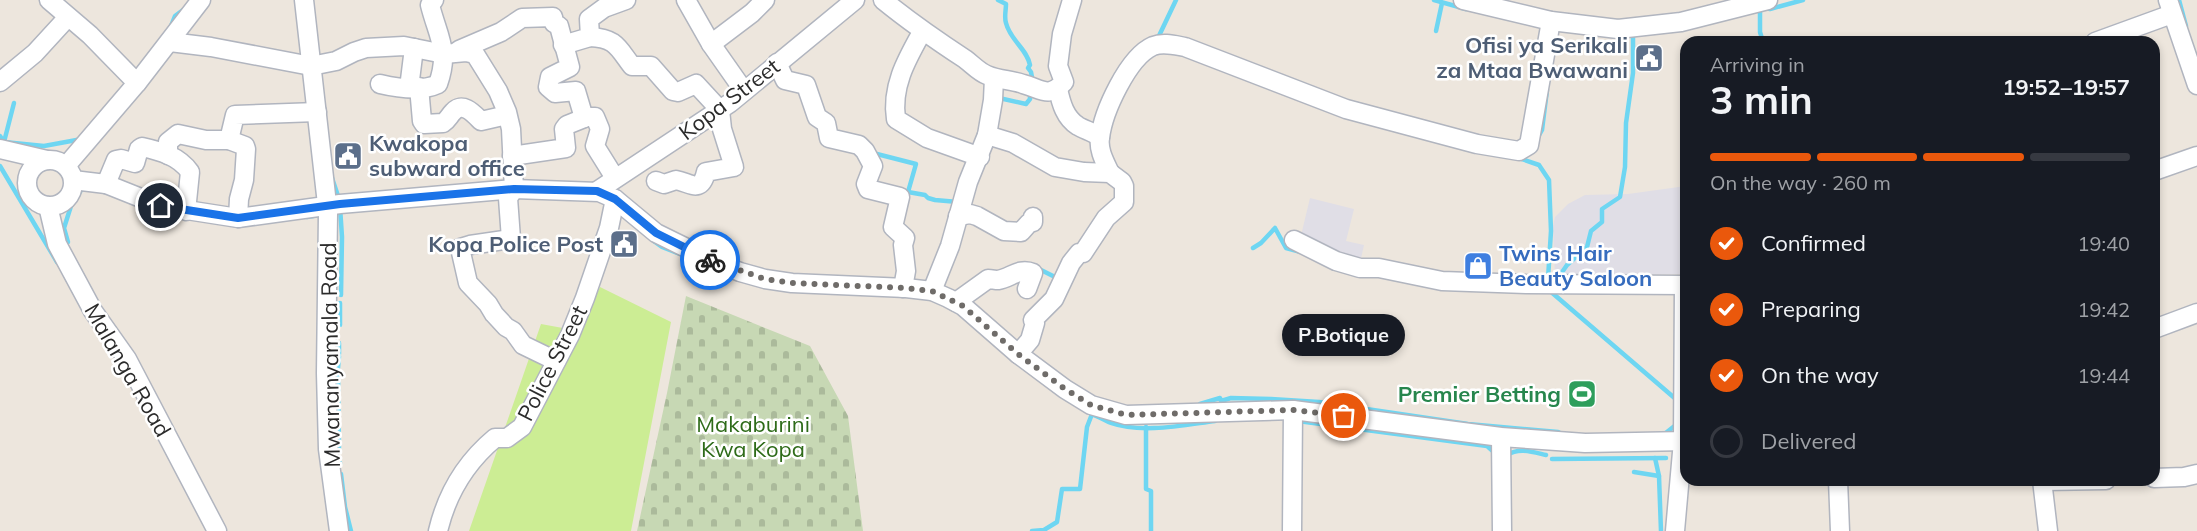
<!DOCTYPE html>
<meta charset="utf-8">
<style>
:root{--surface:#171b24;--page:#20242c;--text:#f1f3f6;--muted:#9ea1a6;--line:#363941;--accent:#ea580c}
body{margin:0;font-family:Mulish,sans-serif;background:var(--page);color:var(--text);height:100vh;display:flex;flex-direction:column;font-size:22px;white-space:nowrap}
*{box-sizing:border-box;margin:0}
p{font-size:20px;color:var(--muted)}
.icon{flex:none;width:33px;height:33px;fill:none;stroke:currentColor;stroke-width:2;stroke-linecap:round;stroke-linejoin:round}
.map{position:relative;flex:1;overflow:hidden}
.sheet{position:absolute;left:1680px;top:36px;width:480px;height:450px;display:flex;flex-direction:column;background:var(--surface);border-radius:18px;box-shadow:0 3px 9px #0003}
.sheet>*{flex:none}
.pin{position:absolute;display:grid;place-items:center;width:51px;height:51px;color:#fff;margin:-26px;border:3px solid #fff;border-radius:50%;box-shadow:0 2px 6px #0007}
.courier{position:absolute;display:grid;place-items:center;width:60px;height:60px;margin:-30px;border:4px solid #1a73e8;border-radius:50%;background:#fff;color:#222;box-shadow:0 2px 8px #0007}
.bubble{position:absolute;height:42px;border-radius:21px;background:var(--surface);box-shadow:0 3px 9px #0003;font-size:20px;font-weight:700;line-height:42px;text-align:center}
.summary em{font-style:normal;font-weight:700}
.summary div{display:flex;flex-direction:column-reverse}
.summary{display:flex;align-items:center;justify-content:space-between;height:102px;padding:0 30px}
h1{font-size:39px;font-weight:700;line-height:45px}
.bar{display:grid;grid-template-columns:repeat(4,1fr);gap:9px 6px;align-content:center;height:72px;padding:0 30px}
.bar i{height:8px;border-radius:4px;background:var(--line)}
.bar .current{background:var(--accent)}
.bar p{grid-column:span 4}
ol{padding:0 30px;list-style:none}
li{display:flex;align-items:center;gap:18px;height:66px}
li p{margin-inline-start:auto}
li .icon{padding:6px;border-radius:50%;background:var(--accent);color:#fff;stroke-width:4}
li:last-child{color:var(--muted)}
li i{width:33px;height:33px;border:3px solid var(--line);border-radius:50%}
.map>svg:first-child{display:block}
.industrial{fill:#e0dee6}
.cemetery{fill:url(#cemetery-stones)}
.pitch{fill:#cced94}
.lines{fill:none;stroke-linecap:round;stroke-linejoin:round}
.stream{stroke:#6ed6f2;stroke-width:4.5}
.minor-casing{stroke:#b1b5bf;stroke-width:21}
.minor{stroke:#fff;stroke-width:18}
.done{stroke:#6f6c69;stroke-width:6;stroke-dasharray:0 10.8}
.route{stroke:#1a73e8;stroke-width:8}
.labels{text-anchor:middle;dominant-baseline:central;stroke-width:5;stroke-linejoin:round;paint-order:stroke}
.service-label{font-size:22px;font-weight:bold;fill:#4e5e75;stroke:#fff;text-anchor:end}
.street-label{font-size:22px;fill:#2b2b2b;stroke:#fff}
.shop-label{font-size:22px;font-weight:bold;fill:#366cbe;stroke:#fff;text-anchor:start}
.leisure-label{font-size:22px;font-weight:bold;fill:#27864d;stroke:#fff;text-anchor:end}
.park-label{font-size:22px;fill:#2e6b19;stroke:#fff}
</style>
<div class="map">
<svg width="2197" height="531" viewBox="0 0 2197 531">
<defs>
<pattern id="cemetery-stones" width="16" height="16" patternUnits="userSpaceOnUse" patternTransform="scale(1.5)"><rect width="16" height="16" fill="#c7d8b4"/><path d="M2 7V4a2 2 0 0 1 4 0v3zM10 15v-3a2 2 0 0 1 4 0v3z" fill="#abba9b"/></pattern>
</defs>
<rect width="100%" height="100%" fill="#ede6dd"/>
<!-- industrial -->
<g class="industrial">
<polygon points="1686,186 1686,274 1619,275 1563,291 1555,278 1553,226 1555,217 1568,204 1585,195 1628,194"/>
<polygon points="1310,198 1354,209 1346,241 1364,245 1360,263 1298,248"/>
</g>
<!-- cemetery -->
<polygon class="cemetery" points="686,296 810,346 848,416 863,531 637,531 667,393"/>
<!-- pitch -->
<polygon class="pitch" points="600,287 671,322 631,531 469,531 541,324 579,331"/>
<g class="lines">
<!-- stream -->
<g class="stream">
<path d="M998 0 1006 4C1006 10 1004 17 1006 23 1010 40 1027 49 1030 65L1028 68 1031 72 1033 83"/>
<polyline points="1434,0 1466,9"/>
<polyline points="2179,0 2186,26"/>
<polyline points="1760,6 1760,32 1763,42"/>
<polyline points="1766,8 1770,9 1803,0"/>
<polyline points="171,26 175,16 183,10 186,10"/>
<polyline points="1436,31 1442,3"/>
<polyline points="1157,40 1176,0"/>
<polyline points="999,98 1026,104 1030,99 1030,93 1033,93"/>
<polyline points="0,136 4,142 44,146 82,139"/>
<polyline points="1538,137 1542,130 1547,90"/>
<polyline points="4,142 14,103"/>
<polyline points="873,153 916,164 908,192 925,195 928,198 935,200 958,202"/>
<polyline points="1516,157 1539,165 1549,180 1551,231 1548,279"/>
<polyline points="0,166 57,262"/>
<polyline points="332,178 339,199"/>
<polyline points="340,207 342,237 341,295"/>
<polyline points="307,217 325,214"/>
<polyline points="655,242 662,247 680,254"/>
<polyline points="62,243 68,242 64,228 71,206 83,187"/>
<polyline points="1253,248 1261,243 1275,228 1286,248 1301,252"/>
<polyline points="1037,268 1059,279"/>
<polyline points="1558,278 1567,265 1587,247 1591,231 1602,222 1602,209 1620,197 1625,167 1626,123 1633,73 1633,31"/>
<polyline points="1550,291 1678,401"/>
<polyline points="340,325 340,303"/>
<polyline points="339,354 339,343"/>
<polyline points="338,368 339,356"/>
<polyline points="338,374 339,451"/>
<polyline points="1200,404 1220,398 1221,401 1231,398 1271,399 1319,402 1468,424 1558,432 1563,435"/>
<path d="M1094 415C1100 417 1106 421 1111 423 1142 434 1184 425 1215 421"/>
<polyline points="1298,421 1487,446 1495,453"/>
<polyline points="1146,427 1146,489 1151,491 1151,531"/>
<polyline points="1662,436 1677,424"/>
<path d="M1507 455C1519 447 1533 452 1546 455"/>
<polyline points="1655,458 1659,476 1661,531"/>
<polyline points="1552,459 1666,458"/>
<polyline points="340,463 340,464"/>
<polyline points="1634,472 1659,476"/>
<polyline points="341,474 345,507 351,531"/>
<polyline points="1032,531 1044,530 1057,522 1062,489 1080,489 1087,427 1092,414"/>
</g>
<!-- minor casing -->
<g class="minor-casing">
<g id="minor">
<polyline points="49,0 90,35 137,83"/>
<polyline points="304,0 328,213 326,373 328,449 339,531"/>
<polyline points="686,0 711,44 744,91"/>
<path d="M883 0C910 22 936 40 965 59 973 65 979 72 987 75 998 80 1012 80 1023 84 1042 89 1048 99 1064 82L1058 66 1062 34 1072 0"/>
<polyline points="1463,0 1551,21 1618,29 1681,22 1768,0"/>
<polyline points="2168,0 2197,85"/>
<path d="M922 32C907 59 891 86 896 119L927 138 980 157"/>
<path d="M590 37C616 38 618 48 632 66H651L673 91 678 92 696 84 720 110 722 129 734 167 706 172C701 194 691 183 676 180L664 184 656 181"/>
<polyline points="170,42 211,47 311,66 336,61 354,52 366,48 404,46 444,54 466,52 475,54 498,91 507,112 511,129 514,189 508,198 511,239 470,245 460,248 468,283 488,304 494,314 506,327 513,331 523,345 556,361"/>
<polyline points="2095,42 2172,14"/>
<polyline points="711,44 752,13 765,0"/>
<polyline points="563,45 590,37 589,19 604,8 626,0"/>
<polyline points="459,50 501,32 522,18 553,17 554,23 559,26 570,67 550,77 548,87 555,93 576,91 584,118"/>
<polyline points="777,63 785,80 806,85 817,117 826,123 829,138 859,145 865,151 873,166 866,184 868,189 900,197 893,227 905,238 903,245 906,271 903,288"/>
<polyline points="0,82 35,53 68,17"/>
<path d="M380 84C397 88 421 92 438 84 450 50 438 37 430 5L434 0"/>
<path d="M419 87 422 121 424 124 443 123C448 120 449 116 453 112 463 101 474 114 481 121L507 115"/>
<polyline points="409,88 414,48"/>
<path d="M1058 89C1061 103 1065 118 1078 126 1085 130 1093 132 1100 137"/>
<polyline points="987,135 1013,143 1055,167 1084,172 1110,173 1122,182 1124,186 1124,202 1106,218 1083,253 1079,253 1071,263 1054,299 1033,320 1035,323 1030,340 1018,354"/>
<polyline points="229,140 245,146 246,149 244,180 239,199 238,218"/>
<polyline points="0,149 47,160"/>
<polyline points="168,155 168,142 178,134 206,140 229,140 235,115 317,112"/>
<polyline points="512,156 566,148 564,129 567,125 587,117 595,117 600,129 595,146 615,178"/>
<circle cx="50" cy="183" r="23"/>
<polyline points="66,166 137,83 201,0"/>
<polyline points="2154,171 2197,156"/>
<path d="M1110 173C1105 162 1098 150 1100 138 1103 112 1128 57 1153 46 1163 42 1174 45 1185 47L1346 109 1477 144 1519 151 1529 145 1551 21"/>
<polyline points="73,180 106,184 161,206 238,218 340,204 514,189 599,192 615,199 656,233 713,261 740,272 765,279 792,283 906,288 932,291 948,298 963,306 1018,354 1065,389 1091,405 1126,415 1293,410 1501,437 1585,443 1686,441"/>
<path d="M106 184 116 160 121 159 135 163 139 149 142 147C160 151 179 156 190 172L186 211"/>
<polyline points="597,191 730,103 855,0"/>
<polyline points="48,206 57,244 93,311 127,359 217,531"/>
<polyline points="958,216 970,214 977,216 1004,231 1021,232 1029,223 1033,222 1033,217"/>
<polyline points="1294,240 1336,261 1360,268 1379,268 1442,281 1526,284 1686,285"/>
<polyline points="932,291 950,246 968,182 987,135 993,100 994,78"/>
<path d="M956 302 988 279C992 279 995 280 998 280 1011 278 1019 267 1033 273L1027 289"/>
<polyline points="2154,329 2197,313"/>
<polyline points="1501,437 1502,531"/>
<polyline points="2154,478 2184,477 2197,474"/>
<polyline points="1838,480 1840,531"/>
<polyline points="2042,480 2048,531"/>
<polyline points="2043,481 2106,480"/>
<path d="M438 531C447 493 465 463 495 438H507L522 427 570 335 585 298 609 228 615 199"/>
<polyline points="1292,531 1293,410"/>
<polyline points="1675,531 1683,441 1684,285"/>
</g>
</g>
<!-- minor -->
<use href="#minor" class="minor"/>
</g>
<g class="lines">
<!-- done -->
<polyline class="done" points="710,260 765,279 792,283 906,288 932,291 963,306 1018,354 1065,389 1091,405 1126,415 1293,410 1344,416"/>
<!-- route -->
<polyline class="route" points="161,206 238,218 340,204 514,189 597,191 615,199 656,233 710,260"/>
</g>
<!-- icons -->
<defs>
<g id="civic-square" transform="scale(1.5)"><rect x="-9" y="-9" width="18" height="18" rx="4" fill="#5c6f8a" stroke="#fff"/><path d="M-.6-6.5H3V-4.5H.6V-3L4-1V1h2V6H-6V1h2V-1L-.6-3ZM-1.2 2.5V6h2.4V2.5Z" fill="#fff"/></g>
<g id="shop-square" transform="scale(1.5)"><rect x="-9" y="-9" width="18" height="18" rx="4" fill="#3f7fe0" stroke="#fff"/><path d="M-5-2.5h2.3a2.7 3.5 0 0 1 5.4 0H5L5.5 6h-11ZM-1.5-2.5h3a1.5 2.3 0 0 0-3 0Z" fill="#fff"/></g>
<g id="stadium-square" transform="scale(1.5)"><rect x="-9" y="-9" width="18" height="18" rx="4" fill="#2e9e5b" stroke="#fff"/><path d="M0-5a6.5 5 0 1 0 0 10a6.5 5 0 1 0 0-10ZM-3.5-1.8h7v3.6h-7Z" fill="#fff"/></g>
</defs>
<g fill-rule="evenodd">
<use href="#civic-square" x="1649" y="58"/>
<use href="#civic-square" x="348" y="156"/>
<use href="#civic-square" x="624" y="244"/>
<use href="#shop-square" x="1478" y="266"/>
<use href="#stadium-square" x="1582" y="394"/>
</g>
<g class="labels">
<!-- service labels -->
<g class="service-label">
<text x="1628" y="45">Ofisi ya Serikali<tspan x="1628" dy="25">za Mtaa Bwawani</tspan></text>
<text x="369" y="143" text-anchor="start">Kwakopa<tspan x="369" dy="25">subward office</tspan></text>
<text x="603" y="244">Kopa Police Post</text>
</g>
<!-- street labels -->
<g class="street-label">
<text transform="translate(729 99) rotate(-37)">Kopa Street</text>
<text transform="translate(330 355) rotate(-91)">Mwananyamala Road</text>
<text transform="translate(552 363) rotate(-63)">Police Street</text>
<text transform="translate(128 370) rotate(60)">Malanga Road</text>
</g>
<!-- shop labels -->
<g class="shop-label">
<text x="1499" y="253">Twins Hair<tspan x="1499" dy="25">Beauty Saloon</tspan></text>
</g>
<!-- leisure labels -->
<g class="leisure-label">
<text x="1561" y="394">Premier Betting</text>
</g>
<!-- park labels -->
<g class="park-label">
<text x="753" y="424">Makaburini<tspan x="753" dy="25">Kwa Kopa</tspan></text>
</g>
</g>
</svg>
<div class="pin" style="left:1344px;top:416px;background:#ea580c"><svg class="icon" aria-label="bag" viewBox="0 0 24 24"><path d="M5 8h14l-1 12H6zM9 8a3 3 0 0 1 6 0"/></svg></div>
<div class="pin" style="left:161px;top:206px;background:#1f2937"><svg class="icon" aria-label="home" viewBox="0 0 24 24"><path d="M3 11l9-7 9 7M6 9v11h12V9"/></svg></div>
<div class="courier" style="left:710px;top:260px"><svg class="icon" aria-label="bike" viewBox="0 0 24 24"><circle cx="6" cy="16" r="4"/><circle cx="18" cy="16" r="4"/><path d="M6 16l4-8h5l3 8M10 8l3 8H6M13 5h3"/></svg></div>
<div class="bubble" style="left:1282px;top:314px;width:123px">P.Botique</div>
<section class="sheet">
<div class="summary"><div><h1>3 min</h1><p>Arriving in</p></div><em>19:52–19:57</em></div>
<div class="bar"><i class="current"></i><i class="current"></i><i class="current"></i><i></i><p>On the way · 260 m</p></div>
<ol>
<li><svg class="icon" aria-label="check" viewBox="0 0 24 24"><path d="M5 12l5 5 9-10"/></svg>Confirmed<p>19:40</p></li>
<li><svg class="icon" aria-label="check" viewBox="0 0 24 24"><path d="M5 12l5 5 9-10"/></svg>Preparing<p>19:42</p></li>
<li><svg class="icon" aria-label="check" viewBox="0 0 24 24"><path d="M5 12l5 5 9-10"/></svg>On the way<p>19:44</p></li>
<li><i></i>Delivered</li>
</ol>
</section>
</div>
